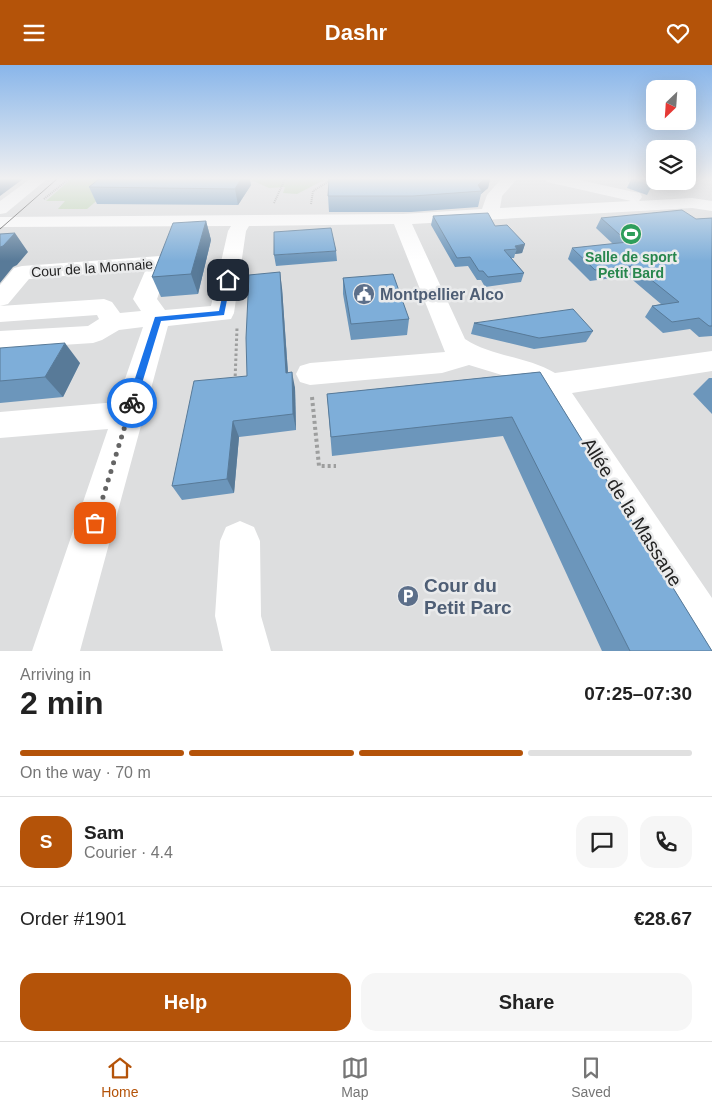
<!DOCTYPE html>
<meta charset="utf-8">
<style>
:root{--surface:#fff;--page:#f6f6f6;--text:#222;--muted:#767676;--line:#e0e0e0;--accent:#b45309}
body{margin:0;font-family:Arial,sans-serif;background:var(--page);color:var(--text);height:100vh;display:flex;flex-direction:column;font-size:19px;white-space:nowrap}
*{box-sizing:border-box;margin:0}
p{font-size:16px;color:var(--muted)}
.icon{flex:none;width:28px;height:28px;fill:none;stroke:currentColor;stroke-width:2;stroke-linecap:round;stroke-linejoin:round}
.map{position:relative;height:586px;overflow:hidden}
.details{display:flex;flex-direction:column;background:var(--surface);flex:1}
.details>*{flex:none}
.needle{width:32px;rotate:205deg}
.tools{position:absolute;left:646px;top:15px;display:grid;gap:10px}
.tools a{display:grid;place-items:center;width:50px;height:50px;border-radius:10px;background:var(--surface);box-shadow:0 5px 20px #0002;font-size:25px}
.pin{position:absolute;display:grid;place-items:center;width:42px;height:42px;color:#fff;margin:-21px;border-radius:10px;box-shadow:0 2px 8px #0006}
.courier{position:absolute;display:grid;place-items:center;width:50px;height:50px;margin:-25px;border:4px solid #1a73e8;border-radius:50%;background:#fff;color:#222;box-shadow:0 1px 6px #0007}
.headline em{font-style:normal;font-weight:700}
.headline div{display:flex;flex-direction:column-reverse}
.headline{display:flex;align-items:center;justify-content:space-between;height:85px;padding:0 20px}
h1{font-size:32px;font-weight:700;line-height:38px}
.bar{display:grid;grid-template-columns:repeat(4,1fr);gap:8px 5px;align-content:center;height:60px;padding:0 20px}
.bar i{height:6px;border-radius:4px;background:var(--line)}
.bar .active{background:var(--accent)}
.bar p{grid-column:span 4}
.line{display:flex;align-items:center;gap:12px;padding:0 20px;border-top:1px solid var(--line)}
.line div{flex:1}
.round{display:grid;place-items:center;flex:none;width:52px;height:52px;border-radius:15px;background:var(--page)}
.primary-button{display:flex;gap:10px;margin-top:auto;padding:10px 20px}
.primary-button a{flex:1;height:58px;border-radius:15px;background:var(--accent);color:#fff;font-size:20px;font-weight:700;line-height:58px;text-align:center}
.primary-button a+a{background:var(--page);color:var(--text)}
header{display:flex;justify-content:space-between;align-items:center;height:65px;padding:0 20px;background:var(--accent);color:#fff;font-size:22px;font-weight:700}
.menu{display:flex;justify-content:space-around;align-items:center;height:70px;border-top:1px solid var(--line);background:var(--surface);font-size:14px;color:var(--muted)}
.menu a{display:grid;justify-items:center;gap:2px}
.menu .active{color:var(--accent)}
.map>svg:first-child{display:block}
.green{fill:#b9d2ae}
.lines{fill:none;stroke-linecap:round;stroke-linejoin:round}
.path-far2{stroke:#9d9e9e;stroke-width:2;stroke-dasharray:1 1;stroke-linecap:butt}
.path-far1{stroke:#9d9e9e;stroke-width:3;stroke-dasharray:2.5 2.5;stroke-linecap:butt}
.path{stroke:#9d9e9e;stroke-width:4;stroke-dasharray:3 3;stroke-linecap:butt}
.minor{fill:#fff;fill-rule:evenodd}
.tram{stroke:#474747;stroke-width:1}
.wall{fill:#6c96bb}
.shaded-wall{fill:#587a98}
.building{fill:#7eaed9;stroke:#587a98}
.route{fill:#1a73e8}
.done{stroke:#656565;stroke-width:5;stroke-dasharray:0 9}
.labels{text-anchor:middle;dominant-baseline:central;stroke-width:5;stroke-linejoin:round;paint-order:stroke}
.far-leisure-label{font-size:14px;font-weight:bold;fill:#27864d;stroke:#eaebec}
.far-street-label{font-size:14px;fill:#242424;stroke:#eaebec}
.service-label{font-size:16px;font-weight:bold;fill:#4e5e75;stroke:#eaebec;text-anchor:start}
.near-street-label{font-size:19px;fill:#242424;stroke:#eaebec}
.near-service-label{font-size:19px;font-weight:bold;fill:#4e5e75;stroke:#eaebec;text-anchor:start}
</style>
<header><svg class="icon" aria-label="menu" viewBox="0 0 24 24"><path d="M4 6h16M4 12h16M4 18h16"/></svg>Dashr<svg class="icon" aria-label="heart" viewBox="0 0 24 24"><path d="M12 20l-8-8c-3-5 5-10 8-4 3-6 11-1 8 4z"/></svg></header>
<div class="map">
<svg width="712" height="586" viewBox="0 0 712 586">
<rect width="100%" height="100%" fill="#dddedf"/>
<!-- green -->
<g class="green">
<polygon points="71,114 122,114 87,144 58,144 65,136 46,136"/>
<polygon points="249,114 326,114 297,129 283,128 285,122 269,123"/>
</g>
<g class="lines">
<!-- path-far2 -->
<g class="path-far2">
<polyline points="44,134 69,114"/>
<polyline points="274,138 285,114"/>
<polyline points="311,139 313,126 333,114"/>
</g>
<!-- path-far1 -->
<polyline class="path-far1" points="235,316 237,263"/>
<!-- path -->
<polyline class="path" points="312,332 319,401 336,401"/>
<!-- minor -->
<g class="minor">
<polygon points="30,114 47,114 6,148 0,149 0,136"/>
<path d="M501 114H517L502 131 500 143 631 136 547 117 545 114H575L634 127 640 128 642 132 639 136 692 133 712 136V146L692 143 412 159 465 274C492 292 527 291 555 308L712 286V306L572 328 712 533V586H693L541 328 522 316 469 300 442 308 310 320 300 317 296 309 300 301 310 298 445 287 394 159 249 161 246 166 234 248 231 254 168 261 80 586H32L108 364 0 373V347L117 337 143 262 119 265 102 275 93 278 0 284V266L88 261 99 254 97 250 0 257V220L14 203 22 201 160 191 167 193 170 197 157 234 165 245 211 241 228 166 231 161 0 162V152L403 149 482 144 487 130ZM146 204 133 234 141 246 120 248 112 237 104 234 0 241 8 239 29 214Z"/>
<polygon points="240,456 254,462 260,476 261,551 271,586 223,586 215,551 220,476 226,462"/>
</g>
<!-- tram -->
<polyline class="tram" points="0,164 57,114"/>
</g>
<!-- wall -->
<g class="wall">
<polygon points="329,114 490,114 488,123 481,129 478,142 411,147 329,147 328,131"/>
<polygon points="631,114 655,114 655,115 647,130 627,123"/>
<polygon points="251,120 238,140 97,139 89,122"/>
<polygon points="433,151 495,161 525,179 522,188 515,189 514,193 511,193 524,208 521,217 485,222 481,215 477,215 468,201 455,202 431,160"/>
<polygon points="601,153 696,154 712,153 712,271 699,272 690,264 663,268 645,252 652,241 661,239 628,211 590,216 568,194 572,183 613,179 596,163"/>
<polygon points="206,156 211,175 198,229 161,232 152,212"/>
<polygon points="336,186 337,196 276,201 274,190"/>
<polygon points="343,213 409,254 407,270 351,275 343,229"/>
<polygon points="282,223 288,307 295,323 296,365 239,372 234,428 182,435 172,421 247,311"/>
<polygon points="474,258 593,266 586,277 534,284 471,269"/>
<polygon points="0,283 80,298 63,332 0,338"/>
<polygon points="540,307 712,586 602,586 503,371 332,391 327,329"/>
<polygon points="709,313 712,313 712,349 693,329"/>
</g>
<!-- shaded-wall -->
<g class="shaded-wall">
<polygon points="0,114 23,114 0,131"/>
<polygon points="241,114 250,114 251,120 238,140 235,124"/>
<polygon points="484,114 490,114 488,123 481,129 482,126 478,120"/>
<polygon points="206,156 211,175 198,229 191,209"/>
<polygon points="15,168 28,187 17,200 13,202 0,218 0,182"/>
<polygon points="525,179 522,188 515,189 517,184 515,181"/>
<polygon points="280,207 282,223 289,324 286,308"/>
<polygon points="65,278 80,298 63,332 45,312"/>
<polygon points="292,307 295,323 296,365 293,349"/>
<polygon points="233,356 239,372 234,428 227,414"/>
</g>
<!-- building -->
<g class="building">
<polygon points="99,114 241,114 235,124 89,122"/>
<polygon points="329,114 484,114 478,120 482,126 413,131 328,131"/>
<polygon points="647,114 655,114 655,115 654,116"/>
<polygon points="682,145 696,154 712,153 712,261 709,261 699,253 672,257 652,241 679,237 634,201 595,205 572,183 628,177 601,153"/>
<polygon points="488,148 495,161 507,160 525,179 515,181 517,184 504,185 524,208 488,212 483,206 479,206 470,192 457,193 433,151"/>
<polygon points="206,156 191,209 152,212 173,158"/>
<polygon points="331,163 336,186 274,190 274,167"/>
<polygon points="15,168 3,181 0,182 0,169"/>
<polygon points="280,207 286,308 292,307 293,349 233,356 227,414 172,421 194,316 247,311 246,273 249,210"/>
<polygon points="393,209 409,254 351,259 343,213"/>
<polygon points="573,244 593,266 539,273 474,258"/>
<polygon points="65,278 45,312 0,316 0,283"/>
<polygon points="540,307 712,586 630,586 512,352 331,372 327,329"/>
</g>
<!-- sky -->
<linearGradient id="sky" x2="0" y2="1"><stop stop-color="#89b6ea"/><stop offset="0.58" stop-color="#f0f0f1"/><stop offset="1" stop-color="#f0f0f1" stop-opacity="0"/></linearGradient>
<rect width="712" height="196" fill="url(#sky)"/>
<!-- route -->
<polygon class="route" points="226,214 231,215 224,250 161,256 136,338 132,342 128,341 127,338 155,252 219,246"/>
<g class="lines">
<!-- done -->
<polyline class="done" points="95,458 132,338"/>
</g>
<!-- icons -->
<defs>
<g id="stadium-disc" transform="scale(1.125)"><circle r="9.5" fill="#2e9e5b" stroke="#eaebec"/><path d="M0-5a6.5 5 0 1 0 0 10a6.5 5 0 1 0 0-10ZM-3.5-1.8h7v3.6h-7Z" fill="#fff"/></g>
<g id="civic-disc" transform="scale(1.125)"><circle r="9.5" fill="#5c6f8a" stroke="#eaebec"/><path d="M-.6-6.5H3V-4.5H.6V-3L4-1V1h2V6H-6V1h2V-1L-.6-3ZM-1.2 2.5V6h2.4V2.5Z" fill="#fff"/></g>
<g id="parking-disc" transform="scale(1.125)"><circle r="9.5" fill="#5c6f8a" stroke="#eaebec"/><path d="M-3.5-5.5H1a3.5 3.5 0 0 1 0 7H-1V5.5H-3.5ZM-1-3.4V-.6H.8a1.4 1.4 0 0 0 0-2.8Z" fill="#fff"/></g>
</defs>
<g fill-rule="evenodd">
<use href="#stadium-disc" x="631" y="169"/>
<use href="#civic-disc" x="364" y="229"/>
<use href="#parking-disc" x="408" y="531"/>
</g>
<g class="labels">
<!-- far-leisure labels -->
<g class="far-leisure-label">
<text x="631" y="192">Salle de sport<tspan x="631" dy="16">Petit Bard</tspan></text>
</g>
<!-- far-street labels -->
<g class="far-street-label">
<text transform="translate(92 203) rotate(-4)">Cour de la Monnaie</text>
</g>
<!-- service labels -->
<g class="service-label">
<text x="380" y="229">Montpellier Alco</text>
</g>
<!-- near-street labels -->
<g class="near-street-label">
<text transform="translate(632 447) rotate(58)">Allée de la Massane</text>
</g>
<!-- near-service labels -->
<g class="near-service-label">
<text x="424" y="520">Cour du<tspan x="424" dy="22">Petit Parc</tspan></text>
</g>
</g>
</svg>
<div class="tools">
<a><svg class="needle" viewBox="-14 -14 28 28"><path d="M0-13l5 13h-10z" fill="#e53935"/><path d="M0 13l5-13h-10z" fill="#767676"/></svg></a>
<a><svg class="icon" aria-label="layers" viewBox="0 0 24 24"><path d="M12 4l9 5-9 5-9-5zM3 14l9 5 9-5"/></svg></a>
</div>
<div class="pin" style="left:95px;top:458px;background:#ea580c"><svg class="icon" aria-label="bag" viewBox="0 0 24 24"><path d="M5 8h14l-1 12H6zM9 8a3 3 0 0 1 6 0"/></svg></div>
<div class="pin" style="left:228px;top:215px;background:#1f2937"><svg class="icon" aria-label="home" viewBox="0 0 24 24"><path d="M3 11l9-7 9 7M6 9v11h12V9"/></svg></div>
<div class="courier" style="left:132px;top:338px"><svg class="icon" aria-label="bike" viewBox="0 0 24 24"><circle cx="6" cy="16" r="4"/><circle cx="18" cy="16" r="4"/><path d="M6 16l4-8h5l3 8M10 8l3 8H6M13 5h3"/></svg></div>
</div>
<section class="details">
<div class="headline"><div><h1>2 min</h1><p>Arriving in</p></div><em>07:25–07:30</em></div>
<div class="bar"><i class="active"></i><i class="active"></i><i class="active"></i><i></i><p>On the way · 70 m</p></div>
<div class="line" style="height:90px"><b class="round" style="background:var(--accent);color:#fff">S</b><div><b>Sam</b><p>Courier · 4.4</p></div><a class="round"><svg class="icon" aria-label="chat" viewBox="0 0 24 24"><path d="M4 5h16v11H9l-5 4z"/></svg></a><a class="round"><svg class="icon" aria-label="phone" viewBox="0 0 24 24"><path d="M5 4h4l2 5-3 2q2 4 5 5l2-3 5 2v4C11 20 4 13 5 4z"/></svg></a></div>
<div class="line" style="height:65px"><div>Order #1901</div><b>€28.67</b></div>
<div class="primary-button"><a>Help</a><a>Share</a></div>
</section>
<nav class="menu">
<a class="active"><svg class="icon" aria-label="home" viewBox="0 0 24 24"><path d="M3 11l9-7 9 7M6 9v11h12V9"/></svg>Home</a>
<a><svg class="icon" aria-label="map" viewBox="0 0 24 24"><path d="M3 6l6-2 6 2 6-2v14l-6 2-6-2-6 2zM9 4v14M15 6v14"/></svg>Map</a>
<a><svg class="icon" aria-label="saved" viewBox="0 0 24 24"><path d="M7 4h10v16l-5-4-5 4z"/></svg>Saved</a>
</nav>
